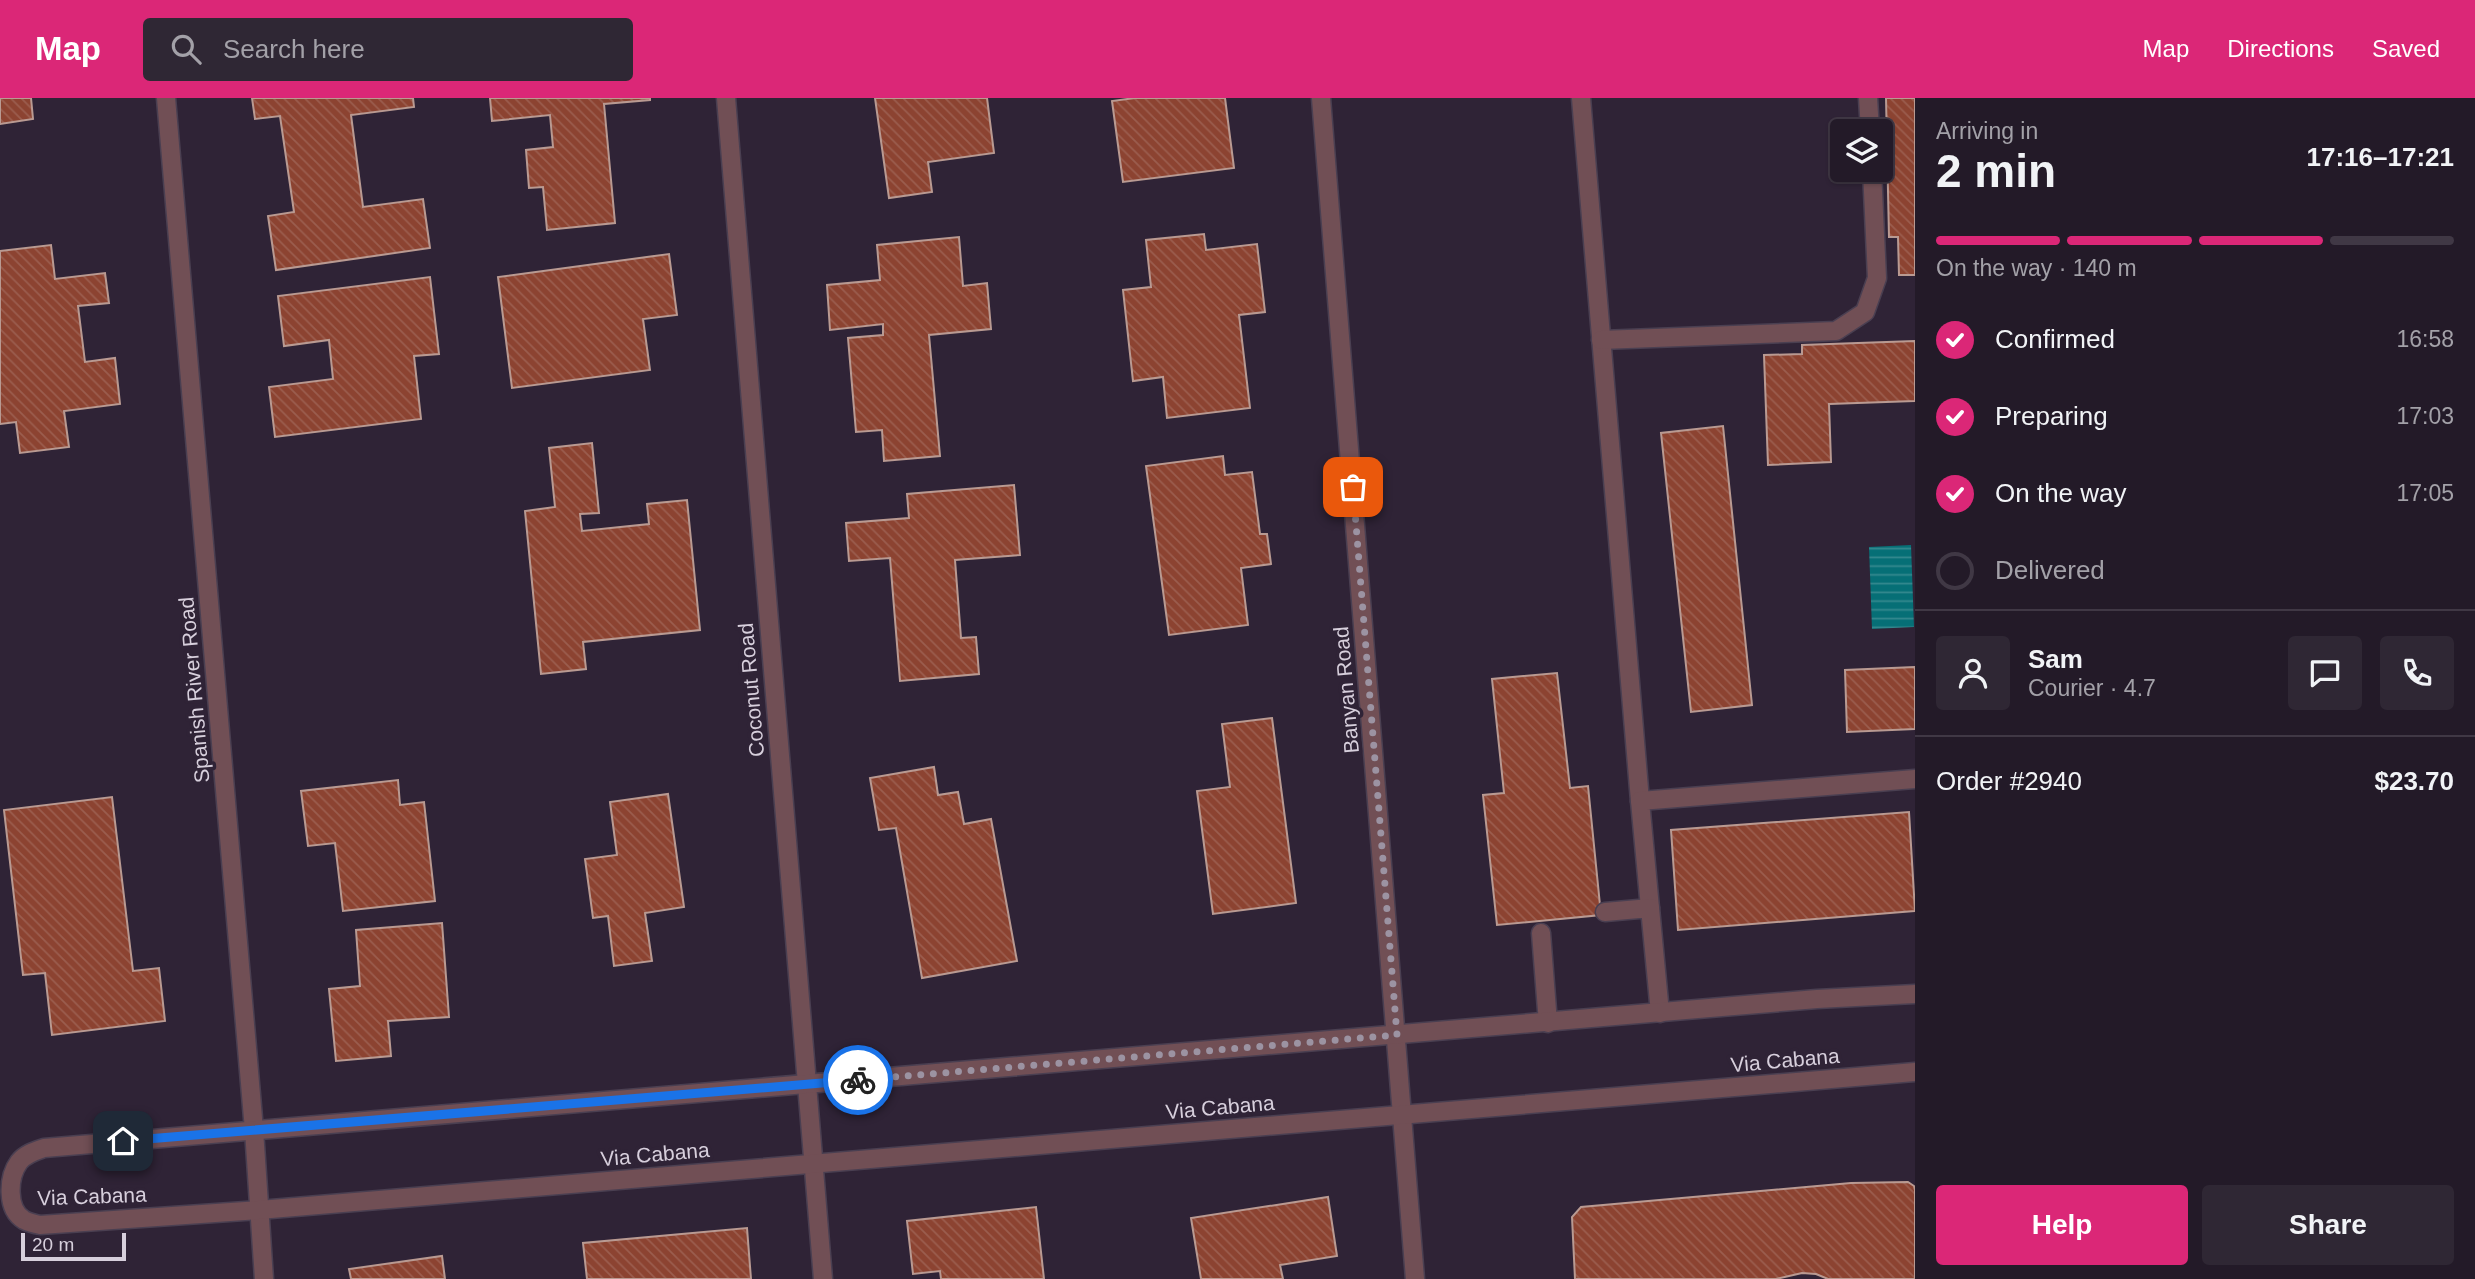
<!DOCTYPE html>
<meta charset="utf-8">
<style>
:root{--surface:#231a28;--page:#2f2734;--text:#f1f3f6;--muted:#a3a1a8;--line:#403845;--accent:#db2777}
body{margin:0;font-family:Arial,sans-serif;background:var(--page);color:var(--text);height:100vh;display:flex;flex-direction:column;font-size:26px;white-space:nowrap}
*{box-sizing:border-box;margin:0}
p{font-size:23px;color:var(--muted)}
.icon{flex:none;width:38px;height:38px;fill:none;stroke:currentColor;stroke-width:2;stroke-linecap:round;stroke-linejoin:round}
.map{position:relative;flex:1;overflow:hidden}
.side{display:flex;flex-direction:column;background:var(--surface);width:560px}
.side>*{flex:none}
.buttons{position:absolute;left:1830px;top:21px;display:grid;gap:14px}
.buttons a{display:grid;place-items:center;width:63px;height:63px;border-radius:7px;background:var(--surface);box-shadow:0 2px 5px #0004,0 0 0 2px var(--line);font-size:35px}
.scale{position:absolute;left:21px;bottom:18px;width:105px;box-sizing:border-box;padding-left:7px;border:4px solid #d7cfdc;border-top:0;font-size:19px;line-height:24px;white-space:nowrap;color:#d7cfdc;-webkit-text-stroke:5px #2f2336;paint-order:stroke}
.pin{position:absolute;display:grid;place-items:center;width:60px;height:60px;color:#fff;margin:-30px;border-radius:14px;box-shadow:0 4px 10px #0006}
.courier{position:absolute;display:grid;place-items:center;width:70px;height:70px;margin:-35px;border:5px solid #1a73e8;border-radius:50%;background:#fff;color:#222;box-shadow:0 2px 9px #0007}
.summary em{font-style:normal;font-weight:700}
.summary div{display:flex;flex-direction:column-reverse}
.summary{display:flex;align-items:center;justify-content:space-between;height:119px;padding:0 21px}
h1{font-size:46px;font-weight:700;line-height:52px}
.bar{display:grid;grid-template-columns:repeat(4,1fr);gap:10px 7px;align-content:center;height:84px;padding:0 21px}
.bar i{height:9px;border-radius:5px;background:var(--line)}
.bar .current{background:var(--accent)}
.bar p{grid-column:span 4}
.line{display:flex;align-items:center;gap:18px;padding:0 21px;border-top:2px solid var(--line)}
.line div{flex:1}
.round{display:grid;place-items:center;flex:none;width:74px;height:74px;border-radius:7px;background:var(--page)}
ol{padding:0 21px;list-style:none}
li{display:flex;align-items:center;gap:21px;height:77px}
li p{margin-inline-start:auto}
li .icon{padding:7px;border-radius:50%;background:var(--accent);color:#fff;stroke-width:4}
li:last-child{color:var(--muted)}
li i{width:38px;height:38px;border:4px solid var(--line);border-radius:50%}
.primary-button{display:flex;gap:14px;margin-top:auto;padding:14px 21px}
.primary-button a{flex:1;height:80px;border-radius:7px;background:var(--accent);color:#fff;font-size:28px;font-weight:700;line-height:80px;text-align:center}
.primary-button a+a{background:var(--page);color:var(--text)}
header{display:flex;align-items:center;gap:42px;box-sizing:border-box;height:98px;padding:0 35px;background:var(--accent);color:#fff}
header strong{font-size:33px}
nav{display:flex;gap:38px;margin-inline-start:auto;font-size:24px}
.search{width:490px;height:63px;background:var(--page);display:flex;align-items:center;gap:18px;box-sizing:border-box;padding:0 24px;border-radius:7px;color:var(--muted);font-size:26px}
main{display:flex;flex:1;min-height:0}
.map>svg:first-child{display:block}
.water{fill:url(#water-rules)}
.building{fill:url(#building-back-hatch);stroke:#b99a92;stroke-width:2}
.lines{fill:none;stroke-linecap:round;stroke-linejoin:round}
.minor-casing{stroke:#4a3f51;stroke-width:21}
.minor{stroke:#714f55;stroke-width:18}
.done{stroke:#9c93a2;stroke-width:7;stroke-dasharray:0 12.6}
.route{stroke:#1a73e8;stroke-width:9}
.labels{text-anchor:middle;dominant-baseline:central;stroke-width:7;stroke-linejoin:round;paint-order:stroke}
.street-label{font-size:21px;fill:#d7cfdc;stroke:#2f2336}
</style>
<header>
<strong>Map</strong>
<div class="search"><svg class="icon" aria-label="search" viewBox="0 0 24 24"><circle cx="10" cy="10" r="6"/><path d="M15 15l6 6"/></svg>Search here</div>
<nav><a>Map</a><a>Directions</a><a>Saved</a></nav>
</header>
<main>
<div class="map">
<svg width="1915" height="1181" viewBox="0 0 1915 1181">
<defs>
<pattern id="water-rules" width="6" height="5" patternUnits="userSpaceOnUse" patternTransform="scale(1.75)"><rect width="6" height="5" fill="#066f76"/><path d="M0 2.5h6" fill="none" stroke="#35898f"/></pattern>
<pattern id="building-back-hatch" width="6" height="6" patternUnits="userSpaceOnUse" patternTransform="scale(1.75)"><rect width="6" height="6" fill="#8c4331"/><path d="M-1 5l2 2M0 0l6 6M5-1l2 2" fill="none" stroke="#9b5d4e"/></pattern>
</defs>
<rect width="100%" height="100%" fill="#2f2336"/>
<!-- water -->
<polygon class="water" points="1911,447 1914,529 1872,531 1869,449"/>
<!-- building -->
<g class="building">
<polygon points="0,0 31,0 33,21 0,26"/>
<polygon points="252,0 413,0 414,9 351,17 363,109 423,101 430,150 276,172 268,118 294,114 280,18 255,21"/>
<polygon points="490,0 650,0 650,2 604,6 615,125 547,132 543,89 529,90 526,52 553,49 550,17 492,23"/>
<polygon points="875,0 987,0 994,55 928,64 932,94 889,100"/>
<polygon points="1135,0 1225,0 1234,70 1123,84 1112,3"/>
<polygon points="1886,0 1915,0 1915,177 1899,177 1898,139 1889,139"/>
<polygon points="1204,136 1206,152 1257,146 1265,214 1239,217 1250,310 1167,320 1163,279 1133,283 1123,192 1151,189 1146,142"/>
<polygon points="959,139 963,188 987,185 991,231 929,237 940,358 884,363 882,332 856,334 848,240 883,237 883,226 830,232 827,187 880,182 877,147"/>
<polygon points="51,147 55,181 105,175 109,205 78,208 85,264 115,260 120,306 64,313 69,349 20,355 16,324 0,326 0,153"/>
<polygon points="669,156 677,217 643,221 650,272 512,290 498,179"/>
<polygon points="430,179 439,256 414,258 421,321 275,339 269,289 333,281 329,242 284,248 278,198"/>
<polygon points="1915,243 1915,303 1829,306 1831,364 1768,367 1764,257 1802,256 1802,247"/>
<polygon points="1723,328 1752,607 1691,614 1661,335"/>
<polygon points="592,345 599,415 580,416 582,433 649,426 647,406 687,402 700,532 583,544 586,571 541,576 525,413 555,409 549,350"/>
<polygon points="1223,358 1225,377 1252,374 1260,436 1267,436 1271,466 1241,470 1248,527 1169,537 1146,368"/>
<polygon points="1014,387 1020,457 955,462 961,540 976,539 979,576 900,583 890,460 849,463 846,425 909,420 907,396"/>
<polygon points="1915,569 1915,631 1847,634 1845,572"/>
<polygon points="1557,575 1570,690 1588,688 1601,817 1497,827 1483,697 1504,695 1492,581"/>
<polygon points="1272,620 1296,805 1213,816 1197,693 1230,689 1222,626"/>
<polygon points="934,669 938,697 958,694 964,726 991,721 1017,863 922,880 896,730 879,732 870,680"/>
<polygon points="398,682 400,707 424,704 435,803 343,813 335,745 308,748 301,693"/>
<polygon points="668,696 684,809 645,815 652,863 614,868 608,818 593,820 585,761 617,757 610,704"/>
<polygon points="112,699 133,873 159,870 165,923 52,937 45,875 23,877 4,712"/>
<polygon points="1909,714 1915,813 1678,832 1671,732"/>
<polygon points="442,825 449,919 388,923 391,958 336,963 329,891 360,888 356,832"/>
<polygon points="1908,1084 1914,1088 1915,1092 1915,1181 1828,1181 1816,1176 1802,1175 1776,1181 1575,1181 1572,1119 1581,1109 1851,1085"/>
<polygon points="1328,1099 1337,1158 1280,1167 1283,1181 1201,1181 1191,1120"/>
<polygon points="1036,1109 1044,1181 941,1181 940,1173 913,1176 907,1123"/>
<polygon points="747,1130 751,1181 587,1181 583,1145"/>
<polygon points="442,1158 445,1181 351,1181 349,1171"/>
</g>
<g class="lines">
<!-- minor casing -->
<g class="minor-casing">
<g id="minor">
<polyline points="166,0 254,1032 264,1181"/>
<polyline points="726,0 823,1181"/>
<polyline points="1321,0 1415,1181"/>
<polyline points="1581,0 1640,703"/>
<polyline points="1868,0 1870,33"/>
<polyline points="1601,242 1836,233 1865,214 1877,180 1872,72"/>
<polyline points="1650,810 1640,703 1915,681"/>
<polyline points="1605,814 1650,810 1660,915"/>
<polyline points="1541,835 1548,925"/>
<path d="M1915 896 1817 901 44 1050C35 1053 25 1056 19 1064 8 1079 6 1111 24 1122 28 1124 35 1126 40 1127L259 1112 1915 974"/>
</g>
</g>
<!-- minor -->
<use href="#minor" class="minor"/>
</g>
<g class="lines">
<!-- done -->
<polyline class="done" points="858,982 1397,937 1353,389"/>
<!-- route -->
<polyline class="route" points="123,1043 858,982"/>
</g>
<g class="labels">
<!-- street labels -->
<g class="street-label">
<text transform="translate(194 592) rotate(-95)">Spanish River Road</text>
<text transform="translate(751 592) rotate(-95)">Coconut Road</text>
<text transform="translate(1346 592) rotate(-95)">Banyan Road</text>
<text transform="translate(1785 962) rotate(-5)">Via Cabana</text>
<text transform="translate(1220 1009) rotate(-5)">Via Cabana</text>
<text transform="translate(655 1056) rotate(-5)">Via Cabana</text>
<text transform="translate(92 1098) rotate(-2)">Via Cabana</text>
</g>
</g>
</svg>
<div class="buttons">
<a><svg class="icon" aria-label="layers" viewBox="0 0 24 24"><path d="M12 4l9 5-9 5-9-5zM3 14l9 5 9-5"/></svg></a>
</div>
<div class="scale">20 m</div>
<div class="pin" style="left:1353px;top:389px;background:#ea580c"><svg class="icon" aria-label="bag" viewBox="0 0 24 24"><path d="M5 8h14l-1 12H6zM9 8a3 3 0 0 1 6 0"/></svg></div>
<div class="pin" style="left:123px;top:1043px;background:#1f2937"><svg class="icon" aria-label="home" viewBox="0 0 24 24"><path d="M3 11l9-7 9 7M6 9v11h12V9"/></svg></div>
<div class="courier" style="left:858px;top:982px"><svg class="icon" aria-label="bike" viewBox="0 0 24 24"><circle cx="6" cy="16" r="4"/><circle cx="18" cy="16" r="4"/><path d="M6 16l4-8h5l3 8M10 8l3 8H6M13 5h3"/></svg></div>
</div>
<section class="side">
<div class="summary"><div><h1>2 min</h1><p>Arriving in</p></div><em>17:16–17:21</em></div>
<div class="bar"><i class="current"></i><i class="current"></i><i class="current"></i><i></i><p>On the way · 140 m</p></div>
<ol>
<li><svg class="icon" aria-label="check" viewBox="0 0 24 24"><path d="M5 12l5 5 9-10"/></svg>Confirmed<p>16:58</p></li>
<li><svg class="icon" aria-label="check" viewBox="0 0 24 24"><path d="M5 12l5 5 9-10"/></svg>Preparing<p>17:03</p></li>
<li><svg class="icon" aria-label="check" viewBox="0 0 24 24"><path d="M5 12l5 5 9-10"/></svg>On the way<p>17:05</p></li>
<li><i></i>Delivered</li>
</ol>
<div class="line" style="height:126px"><a class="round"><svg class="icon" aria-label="person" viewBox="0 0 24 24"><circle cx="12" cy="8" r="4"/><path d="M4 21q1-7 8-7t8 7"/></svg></a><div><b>Sam</b><p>Courier · 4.7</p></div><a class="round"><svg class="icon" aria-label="chat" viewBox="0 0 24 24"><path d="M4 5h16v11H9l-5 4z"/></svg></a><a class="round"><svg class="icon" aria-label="phone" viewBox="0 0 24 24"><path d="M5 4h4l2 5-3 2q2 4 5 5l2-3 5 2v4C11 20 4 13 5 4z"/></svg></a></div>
<div class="line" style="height:91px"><div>Order #2940</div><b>$23.70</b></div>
<div class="primary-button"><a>Help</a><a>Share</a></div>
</section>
</main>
